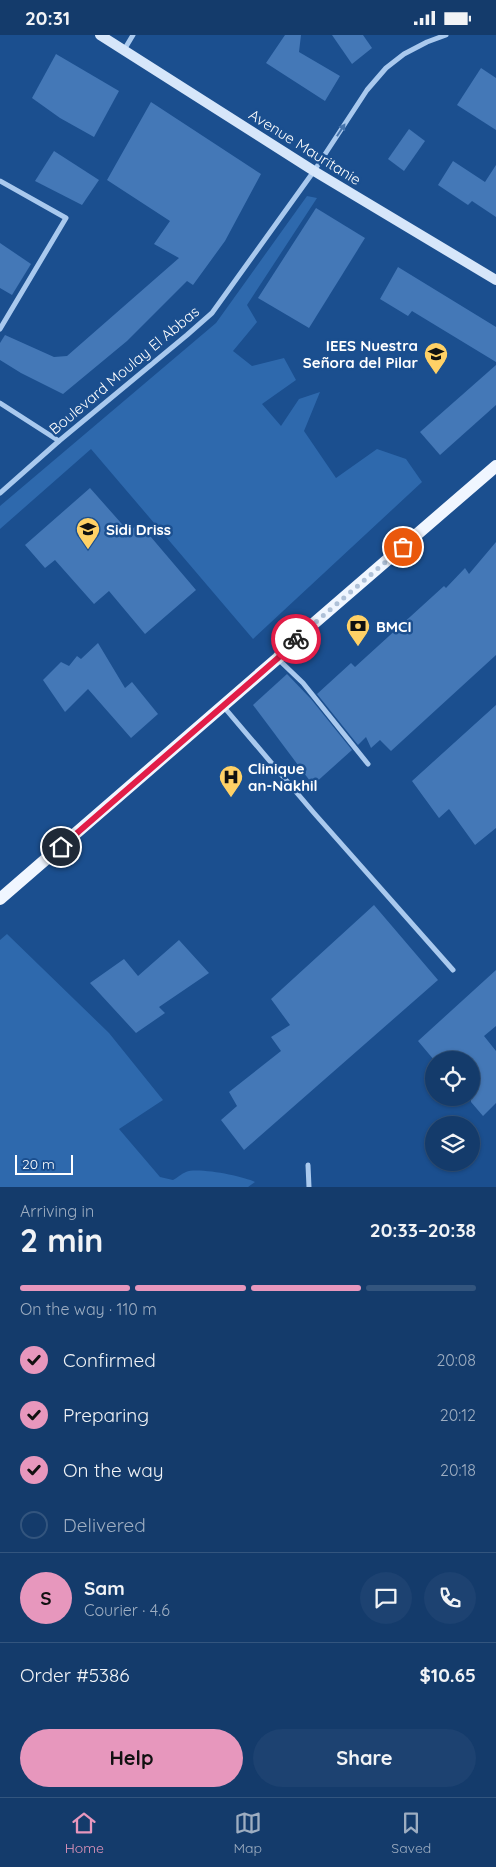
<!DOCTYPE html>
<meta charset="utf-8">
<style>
:root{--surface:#143b6b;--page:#1d4271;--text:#f1f3f6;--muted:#9dadc1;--line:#33557e;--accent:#e797bd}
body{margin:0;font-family:Quicksand,sans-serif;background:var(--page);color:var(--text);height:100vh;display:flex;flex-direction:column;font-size:19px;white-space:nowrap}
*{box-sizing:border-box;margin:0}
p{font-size:16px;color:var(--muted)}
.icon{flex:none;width:28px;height:28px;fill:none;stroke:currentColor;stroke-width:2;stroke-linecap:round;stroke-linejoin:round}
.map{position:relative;height:1152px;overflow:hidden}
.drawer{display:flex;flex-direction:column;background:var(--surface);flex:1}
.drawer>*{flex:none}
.tools{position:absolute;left:425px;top:1016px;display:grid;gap:10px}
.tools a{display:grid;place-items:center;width:55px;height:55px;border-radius:50%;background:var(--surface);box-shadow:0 1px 4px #0004,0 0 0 1px var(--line);font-size:25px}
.scale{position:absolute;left:15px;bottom:12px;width:58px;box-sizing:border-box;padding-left:5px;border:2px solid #fff;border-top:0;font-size:14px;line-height:18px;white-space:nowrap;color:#fff;-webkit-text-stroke:4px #1b4f8f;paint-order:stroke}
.pin{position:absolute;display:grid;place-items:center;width:42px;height:42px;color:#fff;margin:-21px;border:2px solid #fff;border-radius:50%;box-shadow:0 1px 5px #0007}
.courier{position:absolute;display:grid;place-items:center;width:50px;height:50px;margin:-25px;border:4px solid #e11d48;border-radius:50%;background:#fff;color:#222;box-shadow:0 1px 6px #0007}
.summary em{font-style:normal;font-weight:800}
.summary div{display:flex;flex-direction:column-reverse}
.summary{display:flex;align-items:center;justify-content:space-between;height:85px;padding:0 20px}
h1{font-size:32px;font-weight:800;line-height:38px}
.bar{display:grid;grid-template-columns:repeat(4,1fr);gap:8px 5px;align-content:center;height:60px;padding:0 20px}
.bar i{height:6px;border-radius:4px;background:var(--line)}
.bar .on{background:var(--accent)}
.bar p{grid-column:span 4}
.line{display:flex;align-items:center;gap:12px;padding:0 20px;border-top:1px solid var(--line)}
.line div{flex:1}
.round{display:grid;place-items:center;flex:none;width:52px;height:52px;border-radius:26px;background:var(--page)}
ol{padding:0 20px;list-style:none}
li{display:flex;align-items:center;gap:15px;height:55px}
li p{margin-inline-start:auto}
li .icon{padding:5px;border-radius:50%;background:var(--accent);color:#111;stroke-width:4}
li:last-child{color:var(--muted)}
li i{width:28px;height:28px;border:2px solid var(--line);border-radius:50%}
.button{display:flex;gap:10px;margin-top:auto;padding:10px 20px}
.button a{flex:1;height:58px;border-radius:30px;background:var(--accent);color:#111;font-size:20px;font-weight:800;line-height:58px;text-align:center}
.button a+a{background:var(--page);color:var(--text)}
.status{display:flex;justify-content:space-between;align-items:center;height:35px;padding:0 25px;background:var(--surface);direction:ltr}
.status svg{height:14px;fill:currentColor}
.dock{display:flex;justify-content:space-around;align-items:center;height:70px;border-top:1px solid var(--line);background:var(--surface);font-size:14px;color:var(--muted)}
.dock a{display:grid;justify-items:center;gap:2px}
.dock .on{color:var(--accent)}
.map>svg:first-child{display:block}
.green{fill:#2e69ad}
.building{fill:#4478b7}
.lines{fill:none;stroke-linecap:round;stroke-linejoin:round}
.street{stroke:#a9c9ee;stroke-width:5}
.secondary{stroke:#d6e6fa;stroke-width:10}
.primary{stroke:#f0f6ff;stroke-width:12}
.oneway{fill:#4674ac}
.done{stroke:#afc1d8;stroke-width:5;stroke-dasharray:0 9}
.route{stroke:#e11d48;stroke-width:6}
.labels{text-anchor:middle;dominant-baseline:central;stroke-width:5;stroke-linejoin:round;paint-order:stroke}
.street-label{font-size:15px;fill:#fff;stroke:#1b4f8f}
.poi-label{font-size:15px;font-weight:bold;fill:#fff;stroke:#1b4f8f;text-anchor:start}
</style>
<div class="status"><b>20:31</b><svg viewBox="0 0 49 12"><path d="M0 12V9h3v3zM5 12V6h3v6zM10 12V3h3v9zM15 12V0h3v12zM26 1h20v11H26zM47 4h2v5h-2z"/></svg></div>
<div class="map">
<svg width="496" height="1152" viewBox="0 0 496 1152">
<rect width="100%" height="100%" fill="#1b4f8f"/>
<!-- green -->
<g class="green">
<polygon points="307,161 317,163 247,270 257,287 233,316 252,331 284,323 296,345 262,369 281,391 299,364 320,357 304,396 336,443 377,414 406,424 422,447 253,604 91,414 0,494 0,471 216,288"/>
<path d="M7 899 109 998 163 1065 119 1094 160 1142 173 1145C177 1143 181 1139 186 1137 197 1132 243 1141 255 1147L248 1152H0V905Z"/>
</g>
<!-- building -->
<g class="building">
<polygon points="285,0 301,0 299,17 340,41 325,66 266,28"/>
<polygon points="332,0 363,0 372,13 352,29"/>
<polygon points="56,19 119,56 94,102 60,83 32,63"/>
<polygon points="481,33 496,43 496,95 457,70"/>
<polygon points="151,67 261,139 225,206 193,250 187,246 127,306 63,359 21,338 0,325 0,308 5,300 54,322 67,321 179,223 154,209 170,186 107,145"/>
<polygon points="409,94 425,106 404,136 388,124"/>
<polygon points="54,116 99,145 82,170 35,146"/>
<polygon points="453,126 485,147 496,130 496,182 472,166 468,170 438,150"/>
<polygon points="316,173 365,203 309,293 258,263"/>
<polygon points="0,208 31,229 12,260 0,253"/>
<polygon points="398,232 496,292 496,327 412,276 408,281 380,264"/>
<polygon points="496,330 496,370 440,420 420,397"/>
<polygon points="90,453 129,497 139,488 196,555 145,599 109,556 94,569 55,525 45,533 25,510"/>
<polygon points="496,507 496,620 391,716 380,705 371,713 366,702 358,710 317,659 351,628 355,632 444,551 446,553 465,533 469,539"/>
<polygon points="98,608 125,653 132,647 158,679 131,703 88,654 65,677 43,645 61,627 69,631 77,621 81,624"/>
<polygon points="287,639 311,664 352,715 313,750 253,670"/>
<polygon points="496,670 496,793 475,810 449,774 439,783 412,746"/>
<polygon points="374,870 438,945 244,1115 221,1085 237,1071 229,1057 281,1016 271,1002 290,990 271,964"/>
<polygon points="179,905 209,938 159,972 165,978 136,998 90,948 124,924 138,941"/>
<polygon points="496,935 496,991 484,1001 496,1016 496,1068 483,1081 471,1067 471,1025 434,1025 418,1006"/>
</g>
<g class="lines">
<!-- street -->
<g class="street">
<polyline points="124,15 133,0"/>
<polyline points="0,146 66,183 0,294"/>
<polyline points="0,368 59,406"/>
<polyline points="0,458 59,406 187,300 212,278 314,136 367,55 386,33 404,19 427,7 446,0"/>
<polyline points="278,624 303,648 368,729"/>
<polyline points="223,671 314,778 453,935"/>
<polyline points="308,1130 309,1152"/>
</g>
<!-- secondary -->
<polyline class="secondary" points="100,0 314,136 496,245"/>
<!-- primary -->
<polyline class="primary" points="0,864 278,623 290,609 496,431"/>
</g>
<!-- one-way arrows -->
<defs><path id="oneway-solid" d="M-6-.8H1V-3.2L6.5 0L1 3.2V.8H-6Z" transform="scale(1.25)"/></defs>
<use class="oneway" href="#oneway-solid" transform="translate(341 95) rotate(-57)"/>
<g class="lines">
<!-- done -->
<polyline class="done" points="296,604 403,512"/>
<!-- route -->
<polyline class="route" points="61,812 278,623 296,604"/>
</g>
<!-- icons -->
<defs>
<g id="school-pin" transform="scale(1.25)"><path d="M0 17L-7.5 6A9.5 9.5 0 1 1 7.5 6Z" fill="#ffd166" stroke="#1b4f8f"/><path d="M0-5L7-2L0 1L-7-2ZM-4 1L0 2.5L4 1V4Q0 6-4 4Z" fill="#111"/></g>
<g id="bank-pin" transform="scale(1.25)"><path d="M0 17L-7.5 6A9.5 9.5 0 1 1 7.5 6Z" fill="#ffd166" stroke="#1b4f8f"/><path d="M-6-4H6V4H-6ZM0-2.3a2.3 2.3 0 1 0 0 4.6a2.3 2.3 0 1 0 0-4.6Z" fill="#111"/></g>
<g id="hospital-pin" transform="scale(1.25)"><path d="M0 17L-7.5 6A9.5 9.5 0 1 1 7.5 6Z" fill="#ffd166" stroke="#1b4f8f"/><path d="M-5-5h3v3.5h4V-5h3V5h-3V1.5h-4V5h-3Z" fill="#111"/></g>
</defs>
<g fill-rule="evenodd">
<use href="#school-pin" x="436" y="319"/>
<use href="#school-pin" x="88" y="494"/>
<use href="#bank-pin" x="358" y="591"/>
<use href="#hospital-pin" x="231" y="742"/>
</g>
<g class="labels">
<!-- street labels -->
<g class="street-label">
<text transform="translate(305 112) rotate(32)">Avenue Mauritanie</text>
<text transform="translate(124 335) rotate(-40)">Boulevard Moulay El Abbas</text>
</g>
<!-- poi labels -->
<g class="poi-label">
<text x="418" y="310" text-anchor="end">IEES Nuestra<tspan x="418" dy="17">Señora del Pilar</tspan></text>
<text x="106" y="494">Sidi Driss</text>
<text x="376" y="591">BMCI</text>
<text x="248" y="733">Clinique<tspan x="248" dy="17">an-Nakhil</tspan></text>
</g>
</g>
</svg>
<div class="tools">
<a><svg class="icon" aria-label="locate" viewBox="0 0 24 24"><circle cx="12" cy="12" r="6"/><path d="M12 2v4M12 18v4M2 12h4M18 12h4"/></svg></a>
<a><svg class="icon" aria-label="layers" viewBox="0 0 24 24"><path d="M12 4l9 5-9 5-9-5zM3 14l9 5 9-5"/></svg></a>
</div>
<div class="scale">20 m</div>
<div class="pin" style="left:403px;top:512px;background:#ea580c"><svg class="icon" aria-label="bag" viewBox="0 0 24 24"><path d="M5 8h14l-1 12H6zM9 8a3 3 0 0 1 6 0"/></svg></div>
<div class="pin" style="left:61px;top:812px;background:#1f2937"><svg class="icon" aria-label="home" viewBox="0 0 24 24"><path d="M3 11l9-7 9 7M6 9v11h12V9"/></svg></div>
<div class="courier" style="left:296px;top:604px"><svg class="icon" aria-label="bike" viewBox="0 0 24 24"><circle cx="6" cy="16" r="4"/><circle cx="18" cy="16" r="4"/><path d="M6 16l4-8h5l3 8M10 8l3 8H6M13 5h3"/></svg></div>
</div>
<section class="drawer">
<div class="summary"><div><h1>2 min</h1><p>Arriving in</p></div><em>20:33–20:38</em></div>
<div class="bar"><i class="on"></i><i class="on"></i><i class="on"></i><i></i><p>On the way · 110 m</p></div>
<ol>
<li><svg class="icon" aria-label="check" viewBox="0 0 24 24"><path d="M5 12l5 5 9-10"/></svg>Confirmed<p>20:08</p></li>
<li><svg class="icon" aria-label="check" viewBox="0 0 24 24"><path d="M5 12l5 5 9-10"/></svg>Preparing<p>20:12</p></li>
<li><svg class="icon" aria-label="check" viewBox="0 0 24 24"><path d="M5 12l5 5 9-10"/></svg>On the way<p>20:18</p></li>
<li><i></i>Delivered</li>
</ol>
<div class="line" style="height:90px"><b class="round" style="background:var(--accent);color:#111">S</b><div><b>Sam</b><p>Courier · 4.6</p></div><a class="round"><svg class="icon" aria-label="chat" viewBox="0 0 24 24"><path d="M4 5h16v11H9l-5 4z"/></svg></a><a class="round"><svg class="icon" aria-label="phone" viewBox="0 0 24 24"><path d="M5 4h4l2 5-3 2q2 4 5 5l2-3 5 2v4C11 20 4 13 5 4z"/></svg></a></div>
<div class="line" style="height:65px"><div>Order #5386</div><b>$10.65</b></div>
<div class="button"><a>Help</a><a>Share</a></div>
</section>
<nav class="dock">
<a class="on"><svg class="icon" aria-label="home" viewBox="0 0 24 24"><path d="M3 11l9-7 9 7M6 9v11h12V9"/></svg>Home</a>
<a><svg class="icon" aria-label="map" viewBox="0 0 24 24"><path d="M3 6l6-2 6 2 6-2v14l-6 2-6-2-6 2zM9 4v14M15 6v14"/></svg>Map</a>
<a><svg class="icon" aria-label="saved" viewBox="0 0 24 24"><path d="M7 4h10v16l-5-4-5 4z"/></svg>Saved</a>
</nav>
